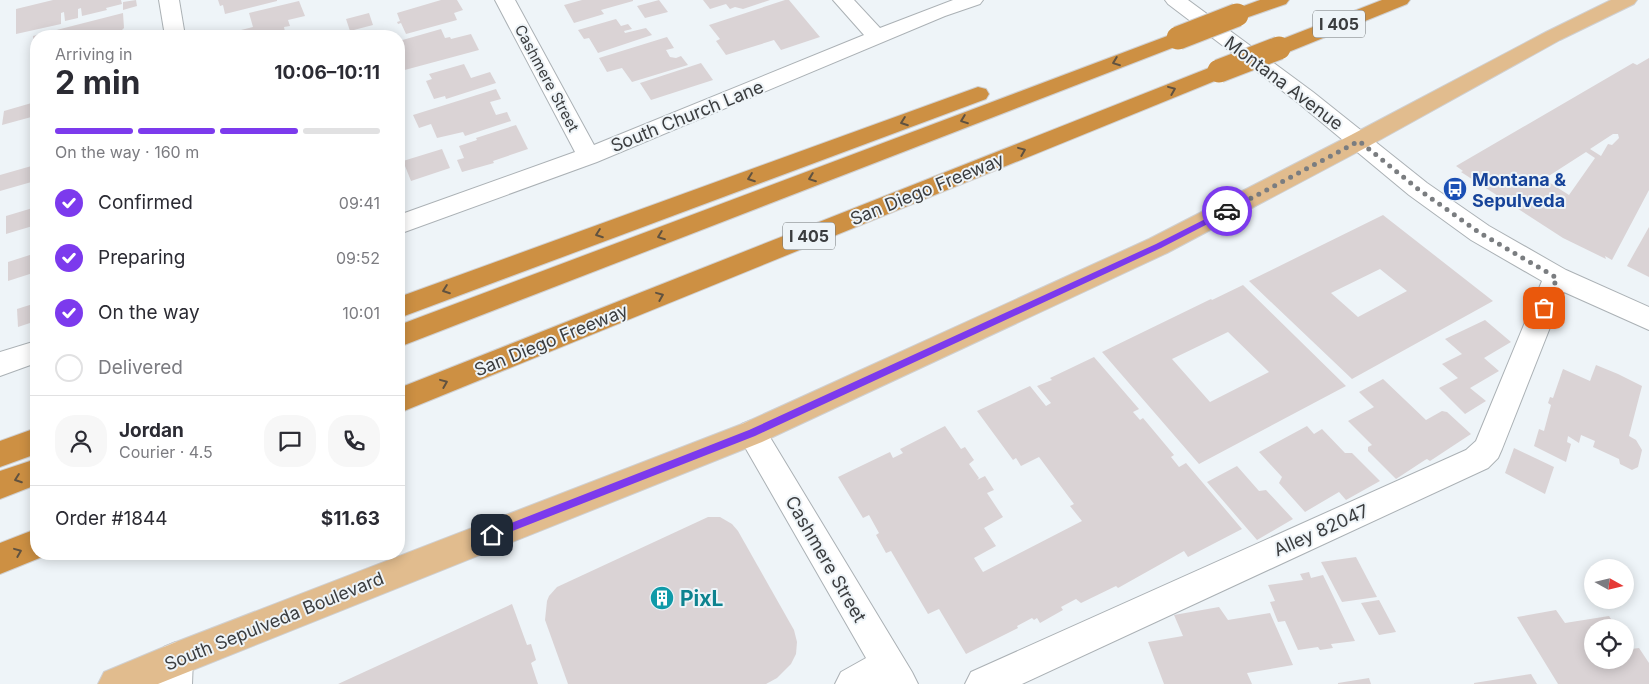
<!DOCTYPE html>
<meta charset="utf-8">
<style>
:root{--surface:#fff;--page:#f7f7f7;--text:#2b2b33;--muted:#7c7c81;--line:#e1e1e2;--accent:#7c3aed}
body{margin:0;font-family:Inter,sans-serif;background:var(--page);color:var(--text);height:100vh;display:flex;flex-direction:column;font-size:19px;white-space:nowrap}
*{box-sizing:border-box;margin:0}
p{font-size:16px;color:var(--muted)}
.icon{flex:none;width:28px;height:28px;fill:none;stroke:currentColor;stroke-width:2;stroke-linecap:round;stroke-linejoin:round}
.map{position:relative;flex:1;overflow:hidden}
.panel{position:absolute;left:30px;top:30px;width:375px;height:530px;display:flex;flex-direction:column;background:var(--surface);border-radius:20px;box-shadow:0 2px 12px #0003}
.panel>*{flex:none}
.needle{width:32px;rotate:98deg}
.fabs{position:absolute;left:1584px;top:559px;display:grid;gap:10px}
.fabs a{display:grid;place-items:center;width:50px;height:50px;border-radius:50%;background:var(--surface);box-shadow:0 2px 12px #0003;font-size:25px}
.pin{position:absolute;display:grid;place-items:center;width:42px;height:42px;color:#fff;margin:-21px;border-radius:10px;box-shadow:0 2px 8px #0006}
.courier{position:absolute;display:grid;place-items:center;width:50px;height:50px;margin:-25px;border:4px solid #7c3aed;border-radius:50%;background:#fff;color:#222;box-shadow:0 1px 6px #0007}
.headline em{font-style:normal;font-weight:700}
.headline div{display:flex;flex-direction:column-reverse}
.headline{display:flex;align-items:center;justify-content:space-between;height:85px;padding:0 25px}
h1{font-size:32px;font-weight:700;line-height:38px}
.bar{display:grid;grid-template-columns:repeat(4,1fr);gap:8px 5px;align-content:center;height:60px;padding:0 25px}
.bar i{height:6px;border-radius:4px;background:var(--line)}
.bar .selected{background:var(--accent)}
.bar p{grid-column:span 4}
.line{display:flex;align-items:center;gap:12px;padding:0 25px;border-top:1px solid var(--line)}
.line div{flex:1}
.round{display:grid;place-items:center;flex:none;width:52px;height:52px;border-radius:20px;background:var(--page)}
ol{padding:0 25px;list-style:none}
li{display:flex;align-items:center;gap:15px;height:55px}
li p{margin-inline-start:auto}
li .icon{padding:5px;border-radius:50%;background:var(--accent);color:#fff;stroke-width:4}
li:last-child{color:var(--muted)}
li i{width:28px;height:28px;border:2px solid var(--line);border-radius:50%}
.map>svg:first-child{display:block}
.building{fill:#dad3d5;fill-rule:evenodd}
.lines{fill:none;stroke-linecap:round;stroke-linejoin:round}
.minor-casing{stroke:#abb1b5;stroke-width:2}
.major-casing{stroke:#d0d0d1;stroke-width:2}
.highway-casing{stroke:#d0d0d1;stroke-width:2}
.minor{fill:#fff;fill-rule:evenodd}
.major{fill:#e1bc8e;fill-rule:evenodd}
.highway{fill:#cd9043;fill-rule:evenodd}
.highway-bridge-casing{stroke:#d0d0d1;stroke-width:25;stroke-linecap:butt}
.highway-bridge{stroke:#cd9043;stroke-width:23}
.oneway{stroke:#605240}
.route{fill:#7c3aed}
.done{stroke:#7a7d80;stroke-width:5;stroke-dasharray:0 9}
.labels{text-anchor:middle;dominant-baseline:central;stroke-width:4;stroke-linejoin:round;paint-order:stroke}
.far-street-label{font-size:15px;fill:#3b3d3f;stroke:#eef4f8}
.shield{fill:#eef4f8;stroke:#717476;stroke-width:1}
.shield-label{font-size:16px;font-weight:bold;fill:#3b3d3f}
.street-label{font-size:18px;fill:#3b3d3f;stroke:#eef4f8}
.transit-label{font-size:18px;font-weight:bold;fill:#164399;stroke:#eef4f8;text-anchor:start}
.near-culture-label{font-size:21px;font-weight:bold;fill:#0d838f;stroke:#eef4f8;text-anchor:start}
</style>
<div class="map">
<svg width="1649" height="684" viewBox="0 0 1649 684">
<rect width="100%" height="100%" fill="#eef4f8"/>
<!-- building -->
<g class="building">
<polygon points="53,0 121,0 122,4 106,8 107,10 82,16 81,8 78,9 78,18 65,21 64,12 61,13 61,24 16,34 16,9"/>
<polygon points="136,0 137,6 123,10 123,2"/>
<polygon points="218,0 277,0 277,1 225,14 223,5 220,6"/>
<polygon points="441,0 457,0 463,10 454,13 457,20 406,34 401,23 398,24 397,22 400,21 397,13"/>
<polygon points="582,0 633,0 633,1 601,10 604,14 574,23 564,5"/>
<polygon points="659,0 668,12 645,18 637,6"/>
<polygon points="703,0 770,0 743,9 735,7 730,9 726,4 710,9"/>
<polygon points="785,0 789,0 820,37 781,50 774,40 726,55 716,41 720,39 709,25"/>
<polygon points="299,1 305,16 288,20 290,26 284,27 285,32 270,36 242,36 241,30 253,27 249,13"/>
<polygon points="123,13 124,28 122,30 97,36 36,36 36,50 34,51 33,36"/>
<polygon points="369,13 373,25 350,31 346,19"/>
<polygon points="616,19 621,26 628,24 632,29 624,31 625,33 646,28 652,35 598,53 589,38 584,39 578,30"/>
<polygon points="441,29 445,38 450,37 451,39 471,34 479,50 401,71 399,65 399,41"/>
<polygon points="311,31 313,36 293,36"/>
<polygon points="667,37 674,48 666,50 670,57 676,58 681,56 688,65 632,82 622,68 607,72 599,58"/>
<path d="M1649 58V190L1612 260 1605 256 1606 259 1563 238 1461 172 1463 171 1456 166 1633 63 1637 65ZM1613 134H1618L1619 138 1612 145 1608 144 1601 156 1590 149ZM1586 152 1595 158 1569 195 1544 179Z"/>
<polygon points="701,63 713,80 651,100 640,83"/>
<polygon points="464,64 471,78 490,72 496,83 446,99 445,96 434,99 426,81 432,79 429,74"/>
<polygon points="496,89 501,99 490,102 496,115 507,112 511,121 465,136 463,132 437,138 431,124 419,128 413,115"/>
<polygon points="35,102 35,116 2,125 4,111"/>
<polygon points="516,125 528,149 493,161 494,163 462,172 457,160 464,158 459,146 477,140 476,138"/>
<polygon points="442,149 450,168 411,181 403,161"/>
<polygon points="35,165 35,181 0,191 0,175"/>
<polygon points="36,207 36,225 6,234 6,216"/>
<path d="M1383 215 1493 301 1352 379 1249 281ZM1380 269 1407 291 1358 317 1331 293Z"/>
<polygon points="1649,227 1649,277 1627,266"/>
<polygon points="36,253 36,272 8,281 8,262"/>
<path d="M1243 285 1346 386 1199 464 1102 352 1211 299 1212 300ZM1228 332 1269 372 1210 402 1172 359Z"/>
<polygon points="36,303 36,321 18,327 17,309"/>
<polygon points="1485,320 1511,342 1484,358 1499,371 1470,388 1486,401 1465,414 1439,388 1458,378 1442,364 1462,354 1445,339"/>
<polygon points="1094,357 1139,409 1133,412 1140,420 1143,418 1174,455 1171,457 1179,467 1186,463 1242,529 1188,557 1184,551 1118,588 1116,586 1081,603 1076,599 1061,607 1063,610 1040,623 1037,618 1034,620 1032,618 1017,626 1018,628 966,654 939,609 928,614 891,551 886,553 876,535 879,533 869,515 863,518 838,477 890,452 893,458 903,453 900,449 945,426 961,449 965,447 974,460 969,464 979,478 977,480 985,476 994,490 987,493 1003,517 984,528 996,546 974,558 983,572 1082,521 1070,506 1074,504 1039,457 1021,466 1016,458 1013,460 977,411 1030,386 1046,406 1051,403 1037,386 1052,380 1050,378"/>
<polygon points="1596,365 1618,374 1642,386 1629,436 1636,440 1642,450 1638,467 1632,470 1620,464 1619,459 1593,447 1595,441 1581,435 1579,443 1568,436 1567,442 1571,444 1566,462 1534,446 1539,429 1544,431 1551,405 1548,403 1550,397 1553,398 1563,369 1590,381"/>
<polygon points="1383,379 1426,420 1442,411 1447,412 1471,434 1430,461 1427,459 1425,460 1396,479 1368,451 1368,447 1372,445 1348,421 1374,407 1359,392"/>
<polygon points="1307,426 1314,434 1322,429 1345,453 1352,453 1380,481 1346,500 1339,492 1305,512 1279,483 1282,477 1259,452"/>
<polygon points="1514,448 1554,467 1545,494 1505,473"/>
<polygon points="1237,466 1259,491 1266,490 1293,519 1257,540 1207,482"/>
<polygon points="708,517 720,517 732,524 738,531 794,630 797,642 796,654 791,664 777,678 766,684 568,684 545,620 547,601 549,596 557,587"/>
<polygon points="1356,557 1377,597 1342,602 1321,562"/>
<polygon points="1309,572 1311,578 1323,575 1355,641 1331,644 1333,648 1320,650 1318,647 1298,650 1285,621 1278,622 1270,602 1275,601 1268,585 1303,580 1300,574"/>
<polygon points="1379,600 1396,632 1379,635 1361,603"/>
<polygon points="512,604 527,645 531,644 536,660 531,663 538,684 338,684"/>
<polygon points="1219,607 1228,620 1270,613 1293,665 1247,673 1252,684 1164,684 1148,642 1183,636 1174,615"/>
<polygon points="1556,610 1565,623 1609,616 1617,628 1592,628 1592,660 1625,660 1625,639 1631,649 1639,648 1649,663 1649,684 1558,684 1517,617"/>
<polygon points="1531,674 1537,684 1474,684 1474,683"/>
<polygon points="1369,678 1371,684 1338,684 1338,683"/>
</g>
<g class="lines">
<!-- minor casing -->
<g class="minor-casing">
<g id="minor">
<polygon points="159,0 179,0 185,36 165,36"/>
<polygon points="495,0 515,0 594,145 864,35 833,0 854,0 880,28 953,0 983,0 980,4 945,16 597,162 399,234 399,215 575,152"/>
<polygon points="1165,0 1188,0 1313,92 1427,183 1489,226 1566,270 1649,307 1649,330 1564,292 1502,449 1498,458 1488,468 1022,684 965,684 971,672 1466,450 1476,441 1542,281 1471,240 1409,195 1297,102 1168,4"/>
<polygon points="36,341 36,363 0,376 0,352"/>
<polygon points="752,420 762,424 912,672 918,684 835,684 841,672 866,658 742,442 737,433 742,424"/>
<polygon points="176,642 188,647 193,659 192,684 156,684 159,659 164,647"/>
</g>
</g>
<!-- major casing -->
<g class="major-casing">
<polygon id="major" points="1611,0 1637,0 1634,4 1560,40 1367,147 1167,253 762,442 158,684 98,684 104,672 176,642 742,424 1149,239 1351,135 1546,32"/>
</g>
<!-- highway casing -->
<g class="highway-casing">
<g id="highway">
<polygon points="1260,0 1289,0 1286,4 1237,21 1230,19 1227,15 1230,11"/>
<polygon points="1382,0 1410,0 1407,4 1286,53 1279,55 1272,53 1268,48 1272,43"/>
<polygon points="1178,32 1185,33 1188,38 1185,43 399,347 399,325"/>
<polygon points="1219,64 1227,66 1230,71 1227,76 399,413 399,388"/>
<polygon points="978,87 986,89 989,94 986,99 399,318 399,297"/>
<polygon points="36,428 36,454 0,467 0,441"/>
<polygon points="36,459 36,485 0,499 0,471"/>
<polygon points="36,529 36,554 47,555 0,574 0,543"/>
</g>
</g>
<!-- minor -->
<use href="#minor" class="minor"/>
<!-- major -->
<use href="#major" class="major"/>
<!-- highway -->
<use href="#highway" class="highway"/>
<!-- highway-bridge casing -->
<g class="highway-bridge-casing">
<g id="highway-bridge">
<polyline points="1178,38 1237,15"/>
<polyline points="1219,71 1279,48"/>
</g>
</g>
<!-- highway-bridge -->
<use href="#highway-bridge" class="highway-bridge"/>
</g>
<!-- one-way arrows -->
<defs><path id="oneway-chevron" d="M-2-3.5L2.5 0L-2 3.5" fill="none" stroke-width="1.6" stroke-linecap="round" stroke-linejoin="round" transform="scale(1.25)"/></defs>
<g class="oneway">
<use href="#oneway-chevron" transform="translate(1116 62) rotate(159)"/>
<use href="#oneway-chevron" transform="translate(1172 90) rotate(-22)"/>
<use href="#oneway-chevron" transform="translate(964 120) rotate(159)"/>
<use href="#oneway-chevron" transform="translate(904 122) rotate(160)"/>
<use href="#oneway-chevron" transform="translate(1022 151) rotate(-22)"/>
<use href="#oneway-chevron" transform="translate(751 178) rotate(160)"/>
<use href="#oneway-chevron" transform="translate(812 178) rotate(159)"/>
<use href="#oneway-chevron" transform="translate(599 234) rotate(160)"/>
<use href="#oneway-chevron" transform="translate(661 236) rotate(159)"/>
<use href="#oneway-chevron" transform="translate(446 290) rotate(160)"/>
<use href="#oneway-chevron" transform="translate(660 296) rotate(-22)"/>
<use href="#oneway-chevron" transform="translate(444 383) rotate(-22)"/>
<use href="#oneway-chevron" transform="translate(18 479) rotate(160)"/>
<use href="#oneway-chevron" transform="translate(18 552) rotate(-22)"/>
</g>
<!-- route -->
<polygon class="route" points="1227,208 1230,211 1229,213 1161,248 755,436 492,539 488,538 488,532 749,430 1156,244"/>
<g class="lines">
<!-- done -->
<polyline class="done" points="1227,211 1359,141 1418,189 1480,233 1557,278 1544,308"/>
</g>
<!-- icons -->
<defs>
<g id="bus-disc" transform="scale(1.25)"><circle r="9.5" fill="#1a4fb4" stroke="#eef4f8"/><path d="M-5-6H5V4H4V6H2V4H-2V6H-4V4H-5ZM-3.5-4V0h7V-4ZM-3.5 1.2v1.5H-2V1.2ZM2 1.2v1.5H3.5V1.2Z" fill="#fff"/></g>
<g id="building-disc" transform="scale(1.25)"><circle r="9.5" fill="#0f9aa8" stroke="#eef4f8"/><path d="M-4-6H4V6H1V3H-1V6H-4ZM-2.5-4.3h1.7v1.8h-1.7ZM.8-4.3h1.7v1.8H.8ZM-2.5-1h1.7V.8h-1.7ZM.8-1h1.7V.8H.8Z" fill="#fff"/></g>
</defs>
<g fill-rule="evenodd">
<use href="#bus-disc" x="1455" y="189"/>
<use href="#building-disc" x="662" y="598"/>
</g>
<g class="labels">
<!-- far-street labels -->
<g class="far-street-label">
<text transform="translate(547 78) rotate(62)">Cashmere Street</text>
</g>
<!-- shield labels -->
<g class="shield">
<rect x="1313" y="10.5" width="52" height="27" rx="4"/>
<rect x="783" y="222.5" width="52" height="27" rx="4"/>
</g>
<g class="shield-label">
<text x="1339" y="24">I 405</text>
<text x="809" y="236">I 405</text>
</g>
<!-- street labels -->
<g class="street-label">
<text transform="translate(1284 83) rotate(37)">Montana Avenue</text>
<text transform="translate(687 116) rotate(-22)">South Church Lane</text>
<text transform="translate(927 189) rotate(-22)">San Diego Freeway</text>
<text transform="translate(551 340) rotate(-22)">San Diego Freeway</text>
<text transform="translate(1321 530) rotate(-24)">Alley 82047</text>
<text transform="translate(826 559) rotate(60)">Cashmere Street</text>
<text transform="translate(274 621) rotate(-22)">South Sepulveda Boulevard</text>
</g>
<!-- transit labels -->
<g class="transit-label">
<text x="1472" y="179">Montana &amp;<tspan x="1472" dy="21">Sepulveda</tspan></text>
</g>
<!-- near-culture labels -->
<g class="near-culture-label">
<text x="680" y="598">PixL</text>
</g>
</g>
</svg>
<div class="fabs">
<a><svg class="needle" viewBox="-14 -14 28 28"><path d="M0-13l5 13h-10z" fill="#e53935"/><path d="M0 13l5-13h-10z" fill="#7c7c81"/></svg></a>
<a><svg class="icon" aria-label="locate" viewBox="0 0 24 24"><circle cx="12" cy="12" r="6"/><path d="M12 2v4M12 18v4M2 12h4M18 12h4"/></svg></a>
</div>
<div class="pin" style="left:1544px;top:308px;background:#ea580c"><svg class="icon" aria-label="bag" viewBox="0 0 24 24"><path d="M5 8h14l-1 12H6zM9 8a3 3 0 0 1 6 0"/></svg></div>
<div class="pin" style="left:492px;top:535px;background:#1f2937"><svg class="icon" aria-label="home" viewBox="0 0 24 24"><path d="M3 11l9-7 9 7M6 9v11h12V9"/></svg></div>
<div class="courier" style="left:1227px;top:211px"><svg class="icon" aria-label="car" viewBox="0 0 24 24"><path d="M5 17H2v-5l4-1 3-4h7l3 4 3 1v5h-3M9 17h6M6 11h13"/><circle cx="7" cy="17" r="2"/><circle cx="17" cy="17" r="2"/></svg></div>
<section class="panel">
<div class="headline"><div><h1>2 min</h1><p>Arriving in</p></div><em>10:06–10:11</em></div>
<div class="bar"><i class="selected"></i><i class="selected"></i><i class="selected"></i><i></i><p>On the way · 160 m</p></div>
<ol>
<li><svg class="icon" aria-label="check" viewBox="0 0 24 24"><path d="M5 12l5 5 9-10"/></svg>Confirmed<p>09:41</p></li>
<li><svg class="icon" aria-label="check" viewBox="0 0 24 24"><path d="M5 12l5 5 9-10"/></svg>Preparing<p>09:52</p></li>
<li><svg class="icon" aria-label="check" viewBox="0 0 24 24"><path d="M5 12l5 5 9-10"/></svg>On the way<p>10:01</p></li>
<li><i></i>Delivered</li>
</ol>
<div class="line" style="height:90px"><a class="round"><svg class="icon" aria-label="person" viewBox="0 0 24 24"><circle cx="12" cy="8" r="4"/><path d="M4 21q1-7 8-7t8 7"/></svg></a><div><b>Jordan</b><p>Courier · 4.5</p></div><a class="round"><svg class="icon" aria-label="chat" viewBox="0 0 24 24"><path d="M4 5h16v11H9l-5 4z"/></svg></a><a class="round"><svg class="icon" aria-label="phone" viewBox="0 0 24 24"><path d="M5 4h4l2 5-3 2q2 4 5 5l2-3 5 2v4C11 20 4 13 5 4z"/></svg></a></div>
<div class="line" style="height:65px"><div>Order #1844</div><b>$11.63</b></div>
</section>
</div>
